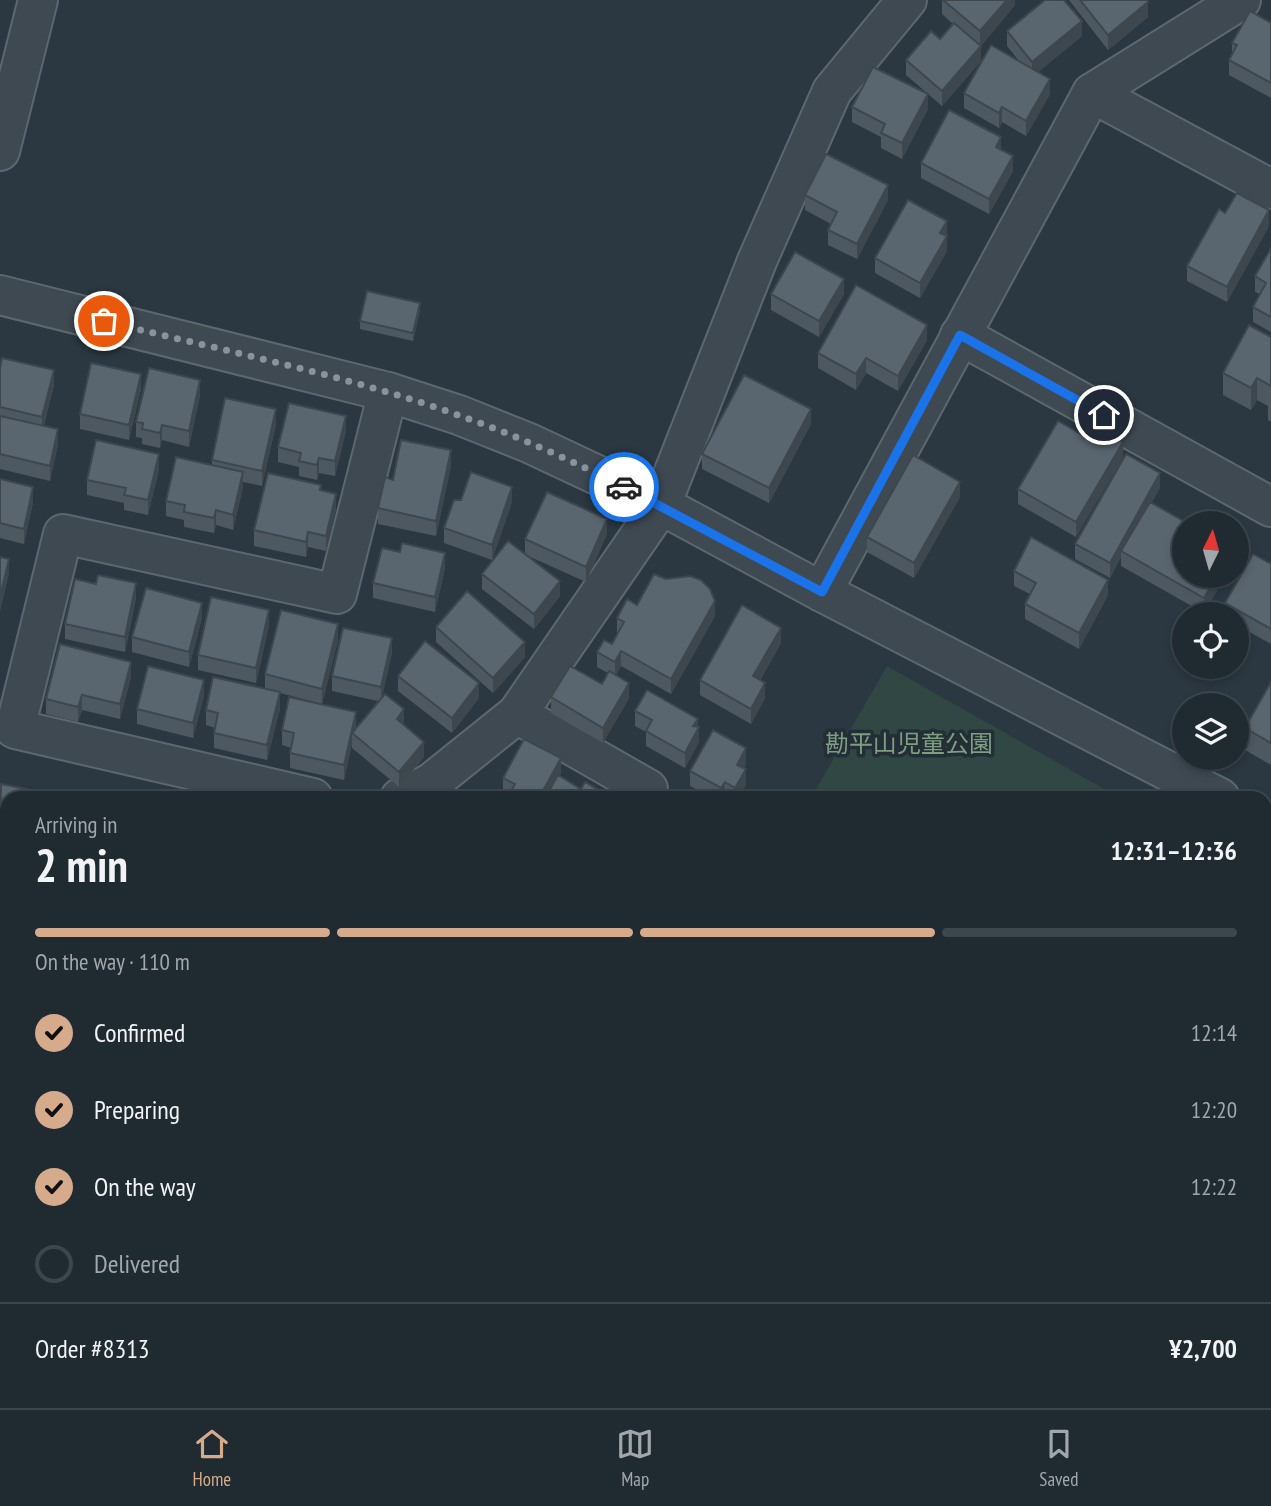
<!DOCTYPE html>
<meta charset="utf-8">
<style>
:root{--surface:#202a31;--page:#283239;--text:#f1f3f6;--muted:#a2a7ab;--line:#3d464d;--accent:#d6ab8b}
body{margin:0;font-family:"PT Sans Narrow","Noto Sans JP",sans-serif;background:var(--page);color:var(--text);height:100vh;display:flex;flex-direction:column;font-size:26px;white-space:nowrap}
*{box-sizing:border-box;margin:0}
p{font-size:23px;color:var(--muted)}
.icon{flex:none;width:38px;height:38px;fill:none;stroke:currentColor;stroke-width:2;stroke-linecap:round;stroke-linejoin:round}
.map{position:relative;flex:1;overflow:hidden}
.sheet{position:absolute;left:0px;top:791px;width:1272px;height:618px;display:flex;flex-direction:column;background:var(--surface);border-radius:21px 21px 0 0;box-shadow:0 4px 10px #0003,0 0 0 2px var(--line)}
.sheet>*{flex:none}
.needle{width:46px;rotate:5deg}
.buttons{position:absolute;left:1172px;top:511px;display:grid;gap:14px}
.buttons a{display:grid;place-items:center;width:77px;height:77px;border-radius:50%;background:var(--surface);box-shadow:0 4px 10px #0003,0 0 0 2px var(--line);font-size:35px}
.pin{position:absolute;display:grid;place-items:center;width:60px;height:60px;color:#fff;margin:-30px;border:4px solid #fff;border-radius:50%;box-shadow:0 2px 7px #0007}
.courier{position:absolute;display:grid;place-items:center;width:70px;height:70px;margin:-35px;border:5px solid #1a73e8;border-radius:50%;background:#fff;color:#222;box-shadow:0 2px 9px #0007}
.summary em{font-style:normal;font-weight:800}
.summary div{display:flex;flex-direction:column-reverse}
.summary{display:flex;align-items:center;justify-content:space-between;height:119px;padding:0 35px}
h1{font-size:46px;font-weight:800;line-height:52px}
.bar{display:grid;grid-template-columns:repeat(4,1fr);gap:10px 7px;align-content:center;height:84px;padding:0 35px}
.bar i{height:9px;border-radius:5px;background:var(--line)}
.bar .active{background:var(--accent)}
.bar p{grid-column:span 4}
.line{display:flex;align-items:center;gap:18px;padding:0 35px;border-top:2px solid var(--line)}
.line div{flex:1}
ol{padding:0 35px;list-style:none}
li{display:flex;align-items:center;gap:21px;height:77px}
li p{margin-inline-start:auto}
li .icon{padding:7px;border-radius:50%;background:var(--accent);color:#111;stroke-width:4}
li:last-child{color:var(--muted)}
li i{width:38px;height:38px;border:4px solid var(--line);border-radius:50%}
.tab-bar{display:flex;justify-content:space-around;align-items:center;height:98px;border-top:2px solid var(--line);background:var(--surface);font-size:19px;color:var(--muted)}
.tab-bar a{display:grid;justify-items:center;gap:4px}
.tab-bar .active{color:var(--accent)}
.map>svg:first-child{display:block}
.green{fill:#314744}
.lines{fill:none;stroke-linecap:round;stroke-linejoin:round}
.minor-casing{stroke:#5d676e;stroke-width:42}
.minor{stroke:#3f4951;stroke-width:38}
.wall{fill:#4d5860}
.shaded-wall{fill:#3e474e}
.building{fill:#596670;stroke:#3e474e;stroke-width:2}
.done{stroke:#89939b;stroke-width:7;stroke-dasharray:0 12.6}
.route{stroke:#1a73e8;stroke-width:9}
.labels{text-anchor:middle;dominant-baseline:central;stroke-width:7;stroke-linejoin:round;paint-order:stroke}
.park-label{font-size:24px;fill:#7d9e80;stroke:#232e36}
</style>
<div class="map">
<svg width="1271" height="1408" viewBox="0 0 1271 1408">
<rect width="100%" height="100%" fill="#2b3841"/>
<!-- green -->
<polygon class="green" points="887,666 1120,798 811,798"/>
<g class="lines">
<!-- minor casing -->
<g class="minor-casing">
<g id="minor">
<polyline points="1092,93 1271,189"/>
<polyline points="0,151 38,0"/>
<polyline points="0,295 388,392 459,415 529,443 661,505 822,592 1220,798"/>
<polyline points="960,335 1271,507"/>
<polyline points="822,592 1092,93 1241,0"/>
<polyline points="517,714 648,789"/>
<polyline points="313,798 15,729 63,534 337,594 388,392"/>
<polyline points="400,798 431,783 517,714 661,505 757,261 832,91 907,0"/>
<polyline points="1265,853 1271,843"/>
<polyline points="0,1014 7,1015"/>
<polyline points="1265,1171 1271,1174"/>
<polyline points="960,1408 963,1402"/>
</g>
</g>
<!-- minor -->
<use href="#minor" class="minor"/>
</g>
<!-- wall -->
<g class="wall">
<polygon points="942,0 1015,0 1015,5 981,46 981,61 942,106 906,75 906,60 940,39 953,24 942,14"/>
<polygon points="1069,0 1147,0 1148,17 1108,50"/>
<polygon points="1271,23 1271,98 1229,75 1229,60 1232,54 1232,43"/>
<polygon points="1007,31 1082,36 1038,72 1050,94 1026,136 1002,122 999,128 964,108 964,93 1019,61 1007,46"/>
<polygon points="852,107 928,109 902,159 881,148 881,137 852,122"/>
<polygon points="921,163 1013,171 989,214 921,178"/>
<polygon points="805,195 888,200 857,259 828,245 828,230 831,224 805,210"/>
<polygon points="1225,213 1269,226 1227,302 1187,281 1187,266"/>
<polygon points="947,221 947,251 920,298 875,273 875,258"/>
<polygon points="1271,248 1271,332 1253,322 1253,307 1260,294 1255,292 1255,276"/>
<polygon points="771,294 844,294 819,337 771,310"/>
<polygon points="420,310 413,341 360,329 360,321"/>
<polygon points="1271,337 1271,422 1268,420 1268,406 1257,400 1251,410 1223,395 1223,373"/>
<polygon points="927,340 898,391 866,373 856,390 818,368 818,353"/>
<polygon points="0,368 54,385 44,425 58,444 50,481 0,469"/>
<polygon points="141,389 129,440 80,429 80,414"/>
<polygon points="200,395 189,447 162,440 160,448 142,444 142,438 136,437 136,422"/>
<polygon points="276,424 262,486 243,482 243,487 233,530 216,525 214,533 184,527 184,520 166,516 166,501 212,465 212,460"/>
<polygon points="811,424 769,503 702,469 702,454"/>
<polygon points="346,431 335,476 319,473 317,480 299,476 299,467 278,462 278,447"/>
<polygon points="1093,441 1123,457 1076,537 1018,504 1018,489"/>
<polygon points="451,466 436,536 378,524 378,508 393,480"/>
<polygon points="159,469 148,515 124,510 124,503 87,495 87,480"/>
<polygon points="0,479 33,502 24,544 0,538"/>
<polygon points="1160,488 1151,503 1225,576 1204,613 1121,566 1121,557 1110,578 1075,559 1075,544"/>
<polygon points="321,490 336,509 326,551 308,547 306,557 254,546 254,530"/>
<polygon points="960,497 914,578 867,552 867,537"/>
<polygon points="512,502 492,560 444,543 444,528"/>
<polygon points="607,534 586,582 528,556 560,596 534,629 482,589 482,574 525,554 525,539"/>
<polygon points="400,552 445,568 435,612 373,598 373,583"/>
<polygon points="1271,564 1271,644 1237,625 1237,614 1225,614 1225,603"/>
<polygon points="1014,571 1108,595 1079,649 1025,619 1025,604 1030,594 1014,586"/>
<polygon points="136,598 125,652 65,639 65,624"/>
<polygon points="637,605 715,616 671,694 621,666 616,675 629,698 603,743 551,713 551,697 602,684 608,673 597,667 597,652 612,644 618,634 617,633 617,618"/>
<polygon points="202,618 189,667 132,652 132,637"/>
<polygon points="269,625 256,683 198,670 198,655"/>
<polygon points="436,627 525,657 493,693 436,642"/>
<polygon points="338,640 322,704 280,693 280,708 267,760 214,748 214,733 215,728 206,725 206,710 265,689 265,674"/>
<polygon points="781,643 760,680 765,698 751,724 700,695 700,680"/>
<polygon points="392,653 382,696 404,725 424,757 399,787 352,748 352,743 344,780 290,768 290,753 291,748 282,745 282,730 356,727 355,729 378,701 332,691 332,676"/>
<polygon points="398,676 479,698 452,733 398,691"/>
<polygon points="131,677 120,719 82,710 78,722 46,714 46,699"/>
<polygon points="1271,682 1271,765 1245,750 1245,728"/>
<polygon points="204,695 193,738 137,724 137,709"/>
<polygon points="635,711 699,742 685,768 646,746 646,732 635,726"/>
<polygon points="746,763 744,768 746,785 738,798 712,798 690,786 690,771"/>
<polygon points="561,773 559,776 581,789 607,798 508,796 503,793 503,778"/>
<polygon points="0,787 47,798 7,798 7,946 0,944"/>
<polygon points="1271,947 1271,1022 1265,1019 1265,959"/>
<polygon points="1271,1061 1271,1128 1265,1124 1265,1071"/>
<polygon points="1265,1192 1271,1195 1271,1279 1265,1276"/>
<polygon points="0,1225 7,1225 7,1367 0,1368"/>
<polygon points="1075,1402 1107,1402 1104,1408 1075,1408"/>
</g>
<!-- shaded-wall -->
<g class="shaded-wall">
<polygon points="1007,0 1015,0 1015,5 981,46 981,61 942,106 942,91 980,46 980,31"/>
<polygon points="1148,2 1148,17 1108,50 1108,35"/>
<polygon points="1082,21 1082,36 1032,77 1032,62"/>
<polygon points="1050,79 1050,94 1026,136 1026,121"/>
<polygon points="928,94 928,109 902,159 902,143"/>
<polygon points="1002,107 1002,122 999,128 999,113"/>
<polygon points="1001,137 1001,152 996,147"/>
<polygon points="1013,156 1013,171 989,214 989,199"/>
<polygon points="888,185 888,200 857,259 857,244"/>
<polygon points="1269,210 1269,226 1227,302 1227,287"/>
<polygon points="947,221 947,251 920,298 920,283 940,233"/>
<polygon points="844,279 844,294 819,337 819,321"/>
<polygon points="420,303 420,310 413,341 413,333"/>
<polygon points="927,325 927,340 898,391 898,376"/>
<polygon points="866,358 866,373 856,390 856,374"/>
<polygon points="54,370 54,385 42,432 42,417"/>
<polygon points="141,374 141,389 129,440 129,425"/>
<polygon points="1257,378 1257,400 1251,410 1251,388"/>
<polygon points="200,380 200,395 189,447 189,431"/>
<polygon points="276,409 276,424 262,486 262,471"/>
<polygon points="811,409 811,424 769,503 769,488"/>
<polygon points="346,416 346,431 335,476 335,461"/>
<polygon points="162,425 162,440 160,448 160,433"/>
<polygon points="58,429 58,444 50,481 50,466"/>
<polygon points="1123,442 1123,457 1076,537 1076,522"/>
<polygon points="451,450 451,466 436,536 436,521"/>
<polygon points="159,454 159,469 148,515 148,500"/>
<polygon points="319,458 319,473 317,480 317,465"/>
<polygon points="243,472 243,487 233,530 233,515"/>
<polygon points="1160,473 1160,488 1124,553 1121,551 1121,557 1110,578 1110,563"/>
<polygon points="960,482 960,497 914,578 914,563"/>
<polygon points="33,487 33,502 24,544 24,529"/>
<polygon points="512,487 512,502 492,560 492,545"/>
<polygon points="336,494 336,509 326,551 326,536"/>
<polygon points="216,510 216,525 214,533 214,518"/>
<polygon points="607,519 607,534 586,582 586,567"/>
<polygon points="308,532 308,547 306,557 306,542"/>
<polygon points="445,553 445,568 435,612 435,597"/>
<polygon points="9,559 9,574 0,612 0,597"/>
<polygon points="1217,576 1225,576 1204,613 1204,598"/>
<polygon points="1108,580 1108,595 1079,649 1079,633"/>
<polygon points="560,581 560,596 534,629 534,614"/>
<polygon points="136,583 136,598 125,652 125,637"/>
<polygon points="715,601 715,616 671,694 671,679"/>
<polygon points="202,603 202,618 189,667 189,652"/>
<polygon points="269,610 269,625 256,683 256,668"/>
<polygon points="338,624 338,640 322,704 322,689"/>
<polygon points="781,628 781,643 753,691 753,676"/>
<polygon points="392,638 392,653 381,702 381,687"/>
<polygon points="525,642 525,657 493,693 493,678"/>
<polygon points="621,651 621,666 615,677 615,662"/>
<polygon points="131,662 131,677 120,719 120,704"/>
<polygon points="204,680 204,695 193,738 193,723"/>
<polygon points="479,683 479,698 452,733 452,718"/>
<polygon points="629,683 629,698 603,743 603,728"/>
<polygon points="765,683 765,698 751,724 751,709"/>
<polygon points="280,692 280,708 267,760 267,745"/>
<polygon points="82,695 82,710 78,722 78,707"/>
<polygon points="404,709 404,725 397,719"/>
<polygon points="356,712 356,727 354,735 352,733 352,743 344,780 344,765"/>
<polygon points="698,719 698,730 699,727 699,742 685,768 685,753 693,726"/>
<polygon points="424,742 424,757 399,787 399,772"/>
<polygon points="746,748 746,763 737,780 737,765"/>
<polygon points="561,758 561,773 547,798 539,798"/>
<polygon points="746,769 746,785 738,798 735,798 735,788"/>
<polygon points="725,782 724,798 721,798 721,788"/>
<polygon points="1267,1039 1267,1054 1265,1057 1265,1042"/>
<polygon points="4,1064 4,1080 0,1107 0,1092"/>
<polygon points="1271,1327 1271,1349 1265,1359 1265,1337"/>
<polygon points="1099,1402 1107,1402 1104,1408 1096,1408"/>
</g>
<!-- building -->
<g class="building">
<polygon points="943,0 1007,0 980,31"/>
<polygon points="1045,0 1064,0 1082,21 1032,62 1007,31"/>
<polygon points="1080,0 1147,0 1148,2 1108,35"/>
<polygon points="1250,11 1271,23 1271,83 1229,60 1237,45 1232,43"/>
<polygon points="954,23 981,46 942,91 906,60 931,31 940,39"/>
<polygon points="991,45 1050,79 1026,121 1002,107 999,113 964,93"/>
<polygon points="873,67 928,94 902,143 881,133 885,124 852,107"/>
<polygon points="949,110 1001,137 996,147 1013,156 989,199 921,163"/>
<polygon points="826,154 888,185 857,244 828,230 837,212 805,195"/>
<polygon points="1237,193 1269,210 1227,287 1187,266 1219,209 1225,213"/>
<polygon points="908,200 947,221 940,233 947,236 920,283 875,258"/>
<polygon points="1271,248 1271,317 1253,307 1266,283 1255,276"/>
<polygon points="795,252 844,279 819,321 771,294"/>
<polygon points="856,285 927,325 898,376 866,358 856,374 818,353"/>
<polygon points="367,291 420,303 413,333 360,321"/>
<polygon points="1249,325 1271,337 1271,386 1257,378 1251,388 1223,373"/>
<polygon points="2,358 54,370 42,417 0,407 0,368"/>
<polygon points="91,363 141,374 129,425 80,414"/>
<polygon points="149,368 200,380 189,431 162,425 160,433 142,429 143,423 136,422"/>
<polygon points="744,375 811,409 769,488 702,454"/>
<polygon points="225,398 276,409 262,471 212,460"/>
<polygon points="289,403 346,416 335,461 319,458 317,465 299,461 301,453 278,447"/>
<polygon points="0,416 58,429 50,466 0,454"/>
<polygon points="1058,421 1093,441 1100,429 1123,442 1076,522 1018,489"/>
<polygon points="96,440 159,454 148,500 124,495 126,488 87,480"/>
<polygon points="401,440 451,450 436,521 378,508 385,477 393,480"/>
<polygon points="1126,454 1160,473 1110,563 1075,544"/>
<polygon points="913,455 960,482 914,563 867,537"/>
<polygon points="176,457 243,472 233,515 216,510 214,518 184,512 185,505 166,501"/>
<polygon points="471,472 512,487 492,545 444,528 454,500 461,500"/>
<polygon points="268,473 321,485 320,490 336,494 326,536 308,532 306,542 254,530"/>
<polygon points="0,479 33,487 24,529 0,523"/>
<polygon points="547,492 607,519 586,567 525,539"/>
<polygon points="1150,502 1187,523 1185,523 1185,576 1217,576 1204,598 1121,551"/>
<polygon points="1031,537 1108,580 1079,633 1025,604 1036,583 1014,571"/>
<polygon points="508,541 560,581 534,614 482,574"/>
<polygon points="402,543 445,553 435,597 373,583 382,548 400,552"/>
<polygon points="1253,554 1271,564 1271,629 1225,603"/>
<polygon points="0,557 9,559 0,597"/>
<polygon points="654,574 666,579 690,576 701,580 710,589 715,601 671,679 621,651 615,662 597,652 604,640 612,644 624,622 617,618 627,599 637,605"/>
<polygon points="98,575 136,583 125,637 65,624 75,579 96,584"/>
<polygon points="146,588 202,603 189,652 132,637"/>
<polygon points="467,591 525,642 493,678 436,627"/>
<polygon points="211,597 269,610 256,668 198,655"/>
<polygon points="742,605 781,628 753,676 765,683 751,709 700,680"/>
<polygon points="281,610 338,624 322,689 265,674"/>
<polygon points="343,628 392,638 381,687 332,676"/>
<polygon points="425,641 479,683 452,718 398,676"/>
<polygon points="60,644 131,662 120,704 82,695 78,707 46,699"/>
<polygon points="148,666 204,680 193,723 137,709"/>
<polygon points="570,666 602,684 609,671 629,683 603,728 551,697"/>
<polygon points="213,677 280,692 267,745 214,733 218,713 206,710"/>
<polygon points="1271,682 1271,743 1245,728"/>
<polygon points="647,690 698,719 693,726 699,727 685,753 646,731 652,720 635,711"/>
<polygon points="385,694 404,709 397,719 424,742 399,772 352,733"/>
<polygon points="289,697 356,712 344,765 290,753 294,733 282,730"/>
<polygon points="713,730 746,748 737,765 746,769 735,788 725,782 721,788 690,771"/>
<polygon points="524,739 561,758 539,798 507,798 515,784 503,778"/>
<polygon points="558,775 581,789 585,782 607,795 606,798 545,798"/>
<polygon points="1,784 47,793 46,798 7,798 7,851 0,850"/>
<polygon points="54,790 98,797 52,798"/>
<polygon points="232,792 268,798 230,798"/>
<polygon points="0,864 7,865 7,931 0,929"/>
<polygon points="1271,947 1271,1007 1265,1004 1265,959"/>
<polygon points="1271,1061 1271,1113 1265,1109 1265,1071"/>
<polygon points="0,1064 4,1064 0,1092"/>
<polygon points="1265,1192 1271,1195 1271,1264 1265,1261"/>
<rect x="0" y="1225" width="7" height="115"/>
<polygon points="1265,1308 1271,1311 1271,1327 1265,1337"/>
<polygon points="0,1395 7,1395 7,1402 54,1402 54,1408 0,1408"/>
<polygon points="980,1402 1032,1402 1036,1404 1033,1408 977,1408"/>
<polygon points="1085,1402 1099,1402 1096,1408"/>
<polygon points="1112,1402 1128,1402 1140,1408 1109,1408"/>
</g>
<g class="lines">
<!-- done -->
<path class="done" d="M104 321C221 350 345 375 458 415 515 435 571 460 624 487"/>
<!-- route -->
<polyline class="route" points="624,487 822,592 960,335 1104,415"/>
</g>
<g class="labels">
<!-- park labels -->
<g class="park-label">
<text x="909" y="743">勘平山児童公園</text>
</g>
</g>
</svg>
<div class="buttons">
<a><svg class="needle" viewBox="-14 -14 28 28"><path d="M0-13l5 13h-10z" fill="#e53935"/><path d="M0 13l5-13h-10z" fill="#a2a7ab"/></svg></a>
<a><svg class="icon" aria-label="locate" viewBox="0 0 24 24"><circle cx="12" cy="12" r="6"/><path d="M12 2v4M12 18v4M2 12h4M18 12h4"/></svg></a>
<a><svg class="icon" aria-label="layers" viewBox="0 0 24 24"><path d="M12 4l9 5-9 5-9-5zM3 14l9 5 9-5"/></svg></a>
</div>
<div class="pin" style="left:104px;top:321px;background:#ea580c"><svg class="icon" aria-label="bag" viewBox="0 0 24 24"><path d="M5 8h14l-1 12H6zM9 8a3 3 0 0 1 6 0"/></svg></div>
<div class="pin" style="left:1104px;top:415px;background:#1f2937"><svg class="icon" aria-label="home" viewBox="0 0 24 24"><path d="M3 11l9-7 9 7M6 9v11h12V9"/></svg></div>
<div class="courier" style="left:624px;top:487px"><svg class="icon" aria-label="car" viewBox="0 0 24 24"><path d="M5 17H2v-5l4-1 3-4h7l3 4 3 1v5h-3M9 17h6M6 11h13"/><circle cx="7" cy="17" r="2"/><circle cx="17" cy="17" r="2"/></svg></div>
<section class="sheet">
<div class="summary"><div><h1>2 min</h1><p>Arriving in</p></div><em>12:31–12:36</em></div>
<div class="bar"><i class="active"></i><i class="active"></i><i class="active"></i><i></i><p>On the way · 110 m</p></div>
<ol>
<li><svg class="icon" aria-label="check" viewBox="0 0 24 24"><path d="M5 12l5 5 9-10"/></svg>Confirmed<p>12:14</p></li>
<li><svg class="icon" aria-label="check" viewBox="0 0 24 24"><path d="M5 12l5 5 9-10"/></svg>Preparing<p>12:20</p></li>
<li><svg class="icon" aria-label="check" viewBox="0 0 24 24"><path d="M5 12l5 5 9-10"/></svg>On the way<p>12:22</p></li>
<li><i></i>Delivered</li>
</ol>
<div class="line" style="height:91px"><div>Order #8313</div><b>¥2,700</b></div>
</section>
</div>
<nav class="tab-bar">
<a class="active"><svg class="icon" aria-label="home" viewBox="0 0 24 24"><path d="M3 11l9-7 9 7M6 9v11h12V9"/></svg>Home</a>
<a><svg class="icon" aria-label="map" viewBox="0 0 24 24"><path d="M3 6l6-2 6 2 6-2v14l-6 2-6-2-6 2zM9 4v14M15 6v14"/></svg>Map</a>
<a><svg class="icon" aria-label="saved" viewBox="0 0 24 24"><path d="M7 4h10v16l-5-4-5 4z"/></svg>Saved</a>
</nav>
